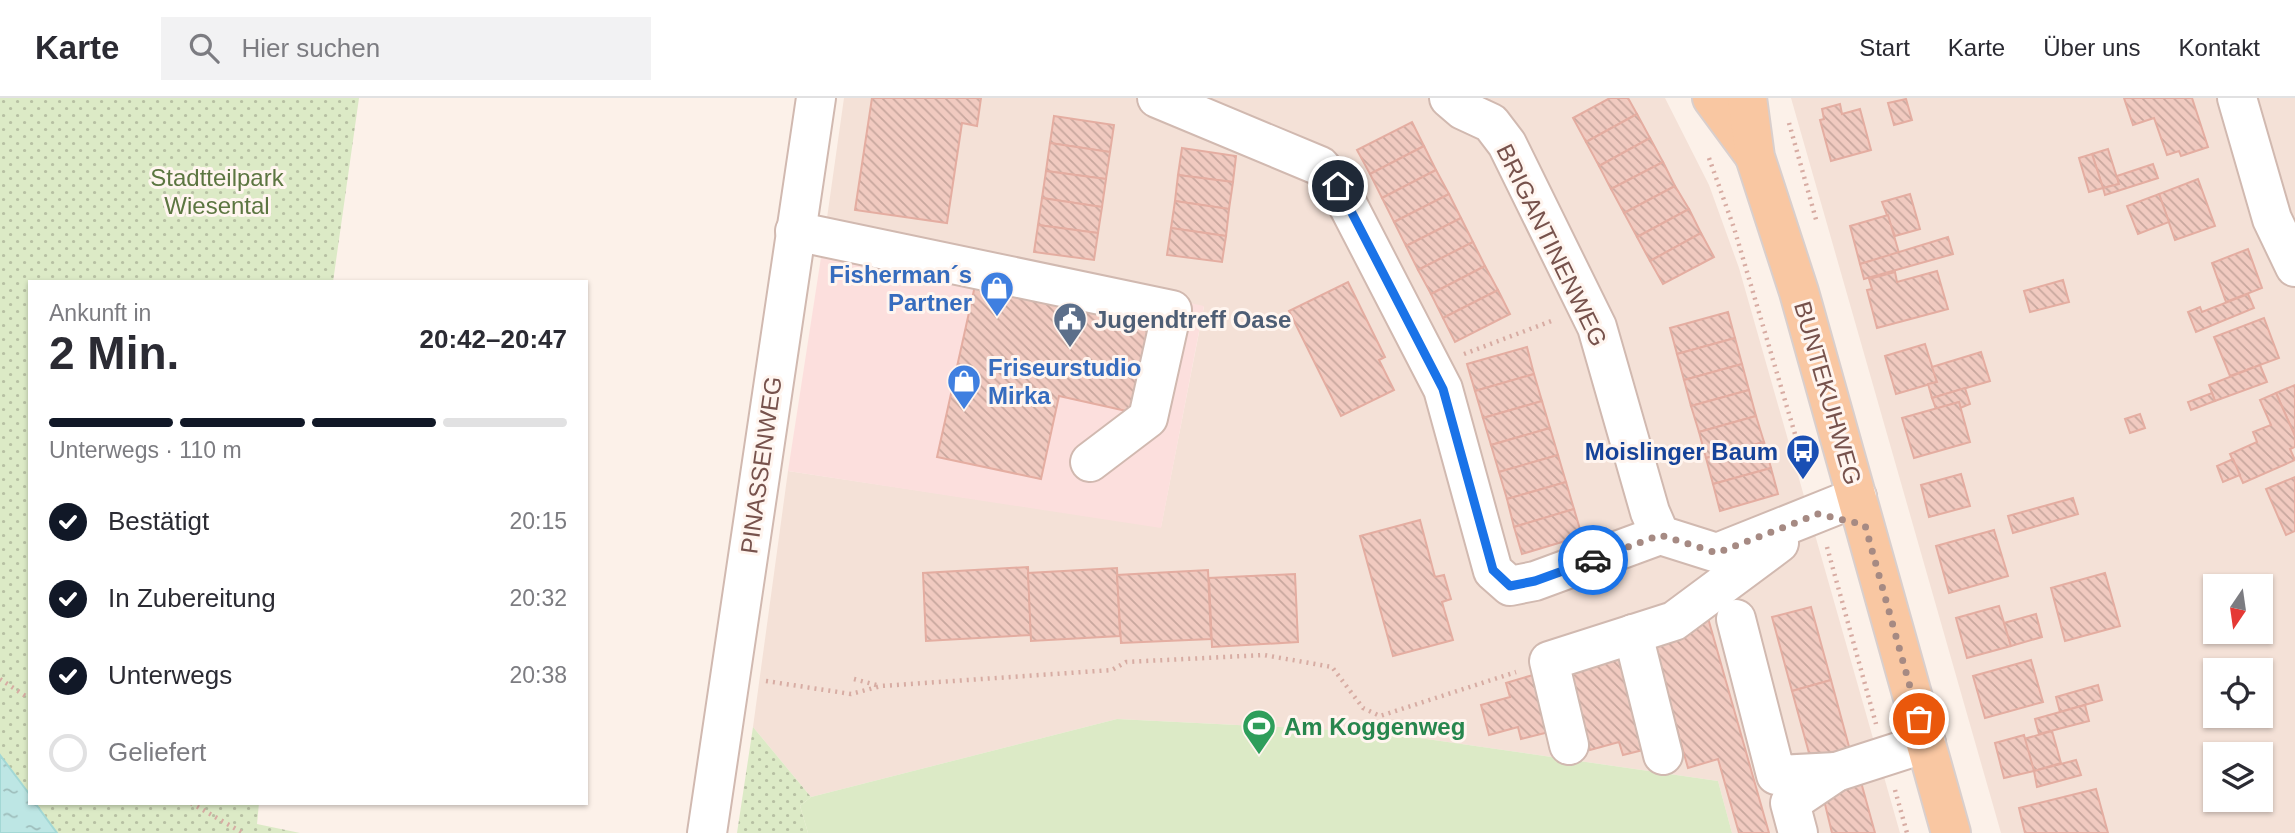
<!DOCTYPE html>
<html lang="de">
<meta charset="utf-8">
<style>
:root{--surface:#fff;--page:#f2f2f3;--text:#2b2b33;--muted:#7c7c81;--line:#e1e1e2;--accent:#111827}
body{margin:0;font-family:Helvetica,sans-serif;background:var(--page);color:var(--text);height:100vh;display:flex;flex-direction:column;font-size:26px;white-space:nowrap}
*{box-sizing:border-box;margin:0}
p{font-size:23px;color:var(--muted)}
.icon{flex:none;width:38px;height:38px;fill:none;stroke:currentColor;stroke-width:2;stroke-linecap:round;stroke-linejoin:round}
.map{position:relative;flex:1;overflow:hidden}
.details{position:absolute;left:28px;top:182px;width:560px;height:525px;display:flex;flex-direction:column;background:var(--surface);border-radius:0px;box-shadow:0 2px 5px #0004}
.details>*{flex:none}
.needle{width:46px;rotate:193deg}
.fabs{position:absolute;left:2203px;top:476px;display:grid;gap:14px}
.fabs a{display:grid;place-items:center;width:70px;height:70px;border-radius:0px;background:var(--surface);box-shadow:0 2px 5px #0004;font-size:35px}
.pin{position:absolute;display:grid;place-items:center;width:60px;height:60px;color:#fff;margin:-30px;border:4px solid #fff;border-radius:50%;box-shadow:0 2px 7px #0007}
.courier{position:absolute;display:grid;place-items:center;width:70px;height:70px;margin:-35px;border:5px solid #1a73e8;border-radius:50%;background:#fff;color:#222;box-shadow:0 2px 9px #0007}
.headline em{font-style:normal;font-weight:700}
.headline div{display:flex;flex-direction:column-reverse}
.headline{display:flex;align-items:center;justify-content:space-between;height:119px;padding:0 21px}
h1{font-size:46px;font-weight:700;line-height:52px}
.bar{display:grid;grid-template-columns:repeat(4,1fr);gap:10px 7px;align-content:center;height:84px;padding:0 21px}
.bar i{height:9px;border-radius:5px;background:var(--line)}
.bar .active{background:var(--accent)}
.bar p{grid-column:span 4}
ol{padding:0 21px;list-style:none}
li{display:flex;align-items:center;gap:21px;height:77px}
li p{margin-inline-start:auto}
li .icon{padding:7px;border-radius:50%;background:var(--accent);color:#fff;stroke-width:4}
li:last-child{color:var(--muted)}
li i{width:38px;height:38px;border:4px solid var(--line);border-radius:50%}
header{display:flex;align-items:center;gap:42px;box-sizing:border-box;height:98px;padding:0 35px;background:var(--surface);border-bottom:2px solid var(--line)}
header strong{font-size:33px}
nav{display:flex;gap:38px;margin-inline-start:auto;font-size:24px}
.search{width:490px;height:63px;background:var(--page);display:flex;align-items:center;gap:18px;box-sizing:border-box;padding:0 24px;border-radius:0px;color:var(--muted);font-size:26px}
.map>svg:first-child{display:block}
.residential{fill:#f4e1d7;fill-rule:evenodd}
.commercial{fill:#fcdfdd}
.park{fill:url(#park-dots)}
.garden{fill:#dceac6}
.water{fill:url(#water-ripples);stroke:#a3d8d5;stroke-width:2}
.building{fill:url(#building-back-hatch);stroke:#e4ada1;stroke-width:2}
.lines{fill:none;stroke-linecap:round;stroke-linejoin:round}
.minor-casing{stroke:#d1b9b0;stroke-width:42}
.major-casing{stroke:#d9cfcd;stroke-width:42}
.path{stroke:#d7aca3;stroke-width:4.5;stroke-dasharray:2 5;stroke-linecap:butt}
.minor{stroke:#fff;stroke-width:38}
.major{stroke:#f9c7a2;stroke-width:38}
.done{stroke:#a68a83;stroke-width:7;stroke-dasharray:0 12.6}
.route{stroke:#1a73e8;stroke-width:9}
.labels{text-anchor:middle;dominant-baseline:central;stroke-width:6;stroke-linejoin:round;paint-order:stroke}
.park-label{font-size:24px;fill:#5c7641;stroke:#fff5ef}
.street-label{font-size:24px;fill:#77524c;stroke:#fff5ef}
.shop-label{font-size:24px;font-weight:bold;fill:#366cbe;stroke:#fff5ef;text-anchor:end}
.service-label{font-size:24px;font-weight:bold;fill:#4e5e75;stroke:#fff5ef;text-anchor:start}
.transit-label{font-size:24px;font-weight:bold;fill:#164399;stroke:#fff5ef;text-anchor:end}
.leisure-label{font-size:24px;font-weight:bold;fill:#27864d;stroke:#fff5ef;text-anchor:start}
</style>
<header>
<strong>Karte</strong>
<div class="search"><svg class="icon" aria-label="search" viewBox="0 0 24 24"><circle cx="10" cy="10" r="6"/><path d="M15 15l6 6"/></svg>Hier suchen</div>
<nav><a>Start</a><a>Karte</a><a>Über uns</a><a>Kontakt</a></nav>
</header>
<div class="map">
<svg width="2295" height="735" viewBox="0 0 2295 735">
<defs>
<pattern id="park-dots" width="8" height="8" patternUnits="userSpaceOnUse" patternTransform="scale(1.75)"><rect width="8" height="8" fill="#dceac6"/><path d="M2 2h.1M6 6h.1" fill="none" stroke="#b7c0a3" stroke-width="1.8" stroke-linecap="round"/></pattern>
<pattern id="water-ripples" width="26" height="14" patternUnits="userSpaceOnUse" patternTransform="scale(1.75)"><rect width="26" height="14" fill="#bde6e4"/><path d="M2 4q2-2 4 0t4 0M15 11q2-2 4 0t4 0" fill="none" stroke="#9ebdbb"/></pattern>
<pattern id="building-back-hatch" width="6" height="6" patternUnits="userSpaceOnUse" patternTransform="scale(1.75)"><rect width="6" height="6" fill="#f1cac0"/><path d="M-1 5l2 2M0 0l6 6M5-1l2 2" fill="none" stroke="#c8a79e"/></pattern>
</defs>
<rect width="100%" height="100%" fill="#fcf1e9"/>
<!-- residential -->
<g class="residential">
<polygon points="844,0 1665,0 1709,87 1739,170 1900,735 1732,735 1718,683 1378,634 1117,621 811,699 753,629 788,373 1161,429 1204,209 826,127"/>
<path d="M1791 0H2295V735H2001ZM2216 488H2261V534H2216ZM2216 572H2261V618H2216ZM2216 656H2261V702H2216Z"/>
</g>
<!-- commercial -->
<polygon class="commercial" points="826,127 1204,208 1161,430 788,373"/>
<!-- park -->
<g class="park">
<polygon points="0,0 359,0 333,184 30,184 30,705 259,705 257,726 300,735 0,735"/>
<polygon points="753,629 811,699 800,708 808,735 737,735"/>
</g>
<!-- garden -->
<polygon class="garden" points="1117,621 1378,634 1718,683 1732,735 808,735 800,708 811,699"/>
<!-- water -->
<polygon class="water" points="0,657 30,697 30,705 35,705 57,735 0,735"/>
<!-- building -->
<g class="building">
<polygon points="872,0 981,0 977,28 962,25 947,125 855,112"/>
<polygon points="1610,0 1628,0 1637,16 1586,44 1573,20"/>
<polygon points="2124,0 2192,0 2208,49 2181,58 2179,53 2167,57 2154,20 2133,27"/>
<polygon points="1906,1 1912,22 1894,27 1888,5"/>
<polygon points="1840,6 1842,16 1860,11 1871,52 1831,63 1820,22 1824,21 1822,11"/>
<polygon points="1637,16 1650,40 1599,68 1586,44"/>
<polygon points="1054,18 1114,27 1110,54 1050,45"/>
<polygon points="1412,24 1424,48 1370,76 1357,52"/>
<polygon points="1650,40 1663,64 1611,91 1599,68"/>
<polygon points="1050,45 1110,54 1106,81 1046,73"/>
<polygon points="1424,48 1436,72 1382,100 1370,76"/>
<polygon points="1182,50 1236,58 1233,84 1178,77"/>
<polygon points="2108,51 2119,86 2103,90 2092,56"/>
<polygon points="2092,56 2103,90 2089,94 2079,60"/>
<polygon points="1663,64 1675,88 1624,115 1611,91"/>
<polygon points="2153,66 2158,80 2105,97 2103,90 2119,86 2117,78"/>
<polygon points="1436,72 1449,96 1394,124 1382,100"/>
<polygon points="1046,73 1106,81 1102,109 1042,100"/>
<polygon points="1178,77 1233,84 1229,111 1175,103"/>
<polygon points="2198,81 2215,128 2175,142 2159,96"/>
<polygon points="1675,88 1689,111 1637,139 1624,115"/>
<polygon points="1449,96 1461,120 1406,148 1394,124"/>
<polygon points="1910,96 1920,131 1895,138 1882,104"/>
<polygon points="2159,96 2169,124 2138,136 2127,108"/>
<polygon points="1042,100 1102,109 1098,135 1038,127"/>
<polygon points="1175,103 1229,111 1226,138 1171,130"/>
<polygon points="1689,111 1701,135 1650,163 1637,139"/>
<polygon points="1888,117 1899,155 1860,166 1850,128"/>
<polygon points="1461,120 1473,144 1418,172 1406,148"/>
<polygon points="1038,127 1098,135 1094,162 1034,154"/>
<polygon points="1171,130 1226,138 1222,164 1167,157"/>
<polygon points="1701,135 1714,159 1663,186 1650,163"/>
<polygon points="1948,139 1953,156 1864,181 1860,166"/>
<polygon points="1473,144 1485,168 1431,196 1418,172"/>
<polygon points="2248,151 2262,190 2226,204 2212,165"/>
<polygon points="1485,168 1498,192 1443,220 1431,196"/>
<polygon points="1937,173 1948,211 1877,230 1867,192 1872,191 1869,181 1895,174 1897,184"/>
<polygon points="2063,182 2069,204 2030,214 2024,193"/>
<polygon points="976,183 1151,221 1131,314 1059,298 1041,381 937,359"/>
<polygon points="1348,184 1385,259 1379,262 1394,292 1341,318 1289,213"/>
<polygon points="1498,192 1510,216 1455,244 1443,220"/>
<polygon points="2248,196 2254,210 2196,234 2188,214 2200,209 2202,214"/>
<polygon points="1728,214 1735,240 1677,256 1670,230"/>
<polygon points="2264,220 2279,260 2230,278 2214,239"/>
<polygon points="1735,240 1742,266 1684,282 1677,256"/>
<polygon points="1925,246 1937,284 1896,296 1885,258"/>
<polygon points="1527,249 1534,276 1475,293 1467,266"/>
<polygon points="1981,254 1990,283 1932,300 1928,286 1937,284 1932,269"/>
<polygon points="1742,266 1749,292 1691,308 1684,282"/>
<polygon points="2260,267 2267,284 2215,303 2209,287"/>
<polygon points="1534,276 1542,303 1483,320 1475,293"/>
<polygon points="2295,287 2295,338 2276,295"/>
<polygon points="1965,290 1970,306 1960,310 1959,304 1936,311 1932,300"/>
<polygon points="1749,292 1756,318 1699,334 1691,308"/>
<polygon points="2212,295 2215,303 2191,312 2188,304"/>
<polygon points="2276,295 2295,338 2295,349 2290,351 2295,362 2243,385 2230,356 2257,344 2253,334 2271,327 2260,302"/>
<polygon points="1542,303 1550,330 1491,347 1483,320"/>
<polygon points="1959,304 1970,344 1914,360 1902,320"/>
<polygon points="2140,316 2145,330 2130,335 2125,321"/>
<polygon points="1756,318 1764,344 1706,360 1699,334"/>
<polygon points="1550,330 1558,357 1499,374 1491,347"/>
<polygon points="1764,344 1771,370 1713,386 1706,360"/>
<polygon points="1558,357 1566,384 1507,401 1499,374"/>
<polygon points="2233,361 2240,377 2223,384 2217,368"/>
<polygon points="1771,370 1778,396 1720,413 1713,386"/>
<polygon points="1961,376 1970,408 1929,419 1921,387"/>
<polygon points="2295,379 2295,433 2286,437 2266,391"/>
<polygon points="1566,384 1574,411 1514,429 1507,401"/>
<polygon points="2073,400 2078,416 2013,435 2008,418"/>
<polygon points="1574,411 1582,438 1522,456 1514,429"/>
<polygon points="1420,422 1435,479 1444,477 1448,491 1451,501 1442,504 1453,542 1393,558 1360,438"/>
<polygon points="1994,432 2008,478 1949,495 1936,448"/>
<polygon points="1028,469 1031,537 926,543 923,475"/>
<polygon points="1117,470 1120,538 1031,543 1028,475"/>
<polygon points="1208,472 1211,541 1121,545 1117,477"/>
<polygon points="2105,475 2120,528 2065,543 2051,490"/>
<polygon points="1295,476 1298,544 1212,549 1209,480"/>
<polygon points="1999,508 2011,548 1967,560 1956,520"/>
<polygon points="1811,509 1831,582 1792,593 1772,519"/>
<polygon points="2036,516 2042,539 2011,548 2004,525"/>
<polygon points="1708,520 1769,735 1739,735 1718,661 1688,670 1650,536"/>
<polygon points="1624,551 1651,650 1623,657 1619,644 1590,652 1566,567"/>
<polygon points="2031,562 2043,604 1985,620 1973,578"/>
<polygon points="1533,577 1549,634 1521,641 1518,629 1489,637 1481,607 1510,599 1506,585"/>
<polygon points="1831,582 1851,656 1812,666 1792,593"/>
<polygon points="2098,587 2102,602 2060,614 2056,599"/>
<polygon points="2085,607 2089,623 2039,636 2035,621"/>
<polygon points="2052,633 2061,665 2034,673 2024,641"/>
<polygon points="2024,637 2034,673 2004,680 1995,645"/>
<polygon points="2076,662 2081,677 2037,689 2034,673"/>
<polygon points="1861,684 1875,735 1832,735 1822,694"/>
<polygon points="2096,691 2108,735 2025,735 2019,710"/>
</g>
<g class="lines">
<!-- minor casing -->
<g class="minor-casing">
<g id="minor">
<polyline points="1157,0 1320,68 1338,88 1443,291 1493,473 1510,488 1535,483 1660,437"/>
<polyline points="1449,0 1463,12 1491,25 1507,46 1597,229 1650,414 1660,437 1717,455 1857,399"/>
<polyline points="2237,0 2272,121 2295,169"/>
<polyline points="795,133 1172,212 1148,320 1090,364"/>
<polyline points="1736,521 1776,677 1836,674"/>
<polyline points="1633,536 1663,657"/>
<polyline points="1569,647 1549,563 1674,523 1779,445"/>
<polyline points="707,735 816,0"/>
<polyline points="1798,735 1790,705 1836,674 1926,645"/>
</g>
</g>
<!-- major casing -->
<g class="major-casing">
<g id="major">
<polyline points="1712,0 1754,57"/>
<polyline points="1747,0 1755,59 1799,194 1951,735"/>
</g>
</g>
<!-- path -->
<g class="path">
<polyline points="1789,25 1817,125"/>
<polyline points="1709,60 1734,130 1808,380"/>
<polyline points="1464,256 1554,222"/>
<polyline points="1827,449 1876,626"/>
<polyline points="0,581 30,601"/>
<polyline points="854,581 880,588"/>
<polyline points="766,583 851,596 881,588 1112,572 1126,564 1264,557 1332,569 1363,610 1380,618 1516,574"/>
<polyline points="1895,692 1907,735"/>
<polyline points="191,705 243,735"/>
</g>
<!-- minor -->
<use href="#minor" class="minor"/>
<!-- major -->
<use href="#major" class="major"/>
</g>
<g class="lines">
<!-- done -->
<polyline class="done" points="1593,462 1660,437 1717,455 1818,416 1865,427 1919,621"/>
<!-- route -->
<polyline class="route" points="1338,88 1443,291 1493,472 1510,488 1535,483 1593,462"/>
</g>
<!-- icons -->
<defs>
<g id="shop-pin" transform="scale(1.75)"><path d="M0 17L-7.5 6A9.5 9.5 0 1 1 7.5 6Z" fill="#3f7fe0" stroke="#fff5ef"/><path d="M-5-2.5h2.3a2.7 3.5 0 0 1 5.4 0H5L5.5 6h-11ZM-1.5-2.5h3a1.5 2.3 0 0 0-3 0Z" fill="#fff"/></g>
<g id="civic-pin" transform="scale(1.75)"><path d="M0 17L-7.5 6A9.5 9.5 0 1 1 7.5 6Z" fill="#5c6f8a" stroke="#fff5ef"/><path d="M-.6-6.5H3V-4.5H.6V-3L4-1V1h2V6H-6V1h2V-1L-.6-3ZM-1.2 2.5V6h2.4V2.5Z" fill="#fff"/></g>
<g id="bus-pin" transform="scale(1.75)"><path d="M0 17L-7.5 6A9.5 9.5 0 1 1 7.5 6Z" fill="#1a4fb4" stroke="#fff5ef"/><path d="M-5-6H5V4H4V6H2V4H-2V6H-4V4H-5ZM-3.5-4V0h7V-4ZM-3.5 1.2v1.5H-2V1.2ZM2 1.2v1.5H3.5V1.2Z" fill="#fff"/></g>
<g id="stadium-pin" transform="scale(1.75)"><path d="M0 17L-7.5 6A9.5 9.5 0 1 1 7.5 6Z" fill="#2e9e5b" stroke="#fff5ef"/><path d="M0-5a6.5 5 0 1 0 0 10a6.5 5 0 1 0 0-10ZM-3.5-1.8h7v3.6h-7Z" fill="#fff"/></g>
</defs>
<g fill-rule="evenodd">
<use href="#shop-pin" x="997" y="190"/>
<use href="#civic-pin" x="1070" y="221"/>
<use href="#shop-pin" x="964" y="283"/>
<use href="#bus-pin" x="1803" y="353"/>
<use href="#stadium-pin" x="1259" y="628"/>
</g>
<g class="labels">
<!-- park labels -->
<g class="park-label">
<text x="217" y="79">Stadtteilpark<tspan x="217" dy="28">Wiesental</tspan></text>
</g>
<!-- street labels -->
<g class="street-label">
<text transform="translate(1552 147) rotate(64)">BRIGANTINENWEG</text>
<text transform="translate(1828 295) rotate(74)">BUNTEKUHWEG</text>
<text transform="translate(761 367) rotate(-82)">PINASSENWEG</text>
</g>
<!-- shop labels -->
<g class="shop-label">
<text x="972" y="176">Fisherman´s<tspan x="972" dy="28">Partner</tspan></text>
<text x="988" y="269" text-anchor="start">Friseurstudio<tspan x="988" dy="28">Mirka</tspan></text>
</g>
<!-- service labels -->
<g class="service-label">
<text x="1094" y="221">Jugendtreff Oase</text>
</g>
<!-- transit labels -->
<g class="transit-label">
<text x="1778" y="353">Moislinger Baum</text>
</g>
<!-- leisure labels -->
<g class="leisure-label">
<text x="1284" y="628">Am Koggenweg</text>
</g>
</g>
</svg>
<div class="fabs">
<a><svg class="needle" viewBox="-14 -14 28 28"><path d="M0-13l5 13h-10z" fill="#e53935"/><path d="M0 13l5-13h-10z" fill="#7c7c81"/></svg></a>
<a><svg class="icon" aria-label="locate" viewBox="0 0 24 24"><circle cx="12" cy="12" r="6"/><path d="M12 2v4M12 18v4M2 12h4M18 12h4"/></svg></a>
<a><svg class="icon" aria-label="layers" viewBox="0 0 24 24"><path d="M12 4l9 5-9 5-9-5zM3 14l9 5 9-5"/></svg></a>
</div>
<div class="pin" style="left:1919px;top:621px;background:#ea580c"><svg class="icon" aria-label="bag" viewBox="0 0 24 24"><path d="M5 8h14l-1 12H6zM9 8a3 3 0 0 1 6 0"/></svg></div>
<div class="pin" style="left:1338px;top:88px;background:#1f2937"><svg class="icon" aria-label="home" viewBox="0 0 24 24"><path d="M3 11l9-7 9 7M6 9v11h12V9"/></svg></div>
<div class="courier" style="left:1593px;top:462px"><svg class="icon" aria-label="car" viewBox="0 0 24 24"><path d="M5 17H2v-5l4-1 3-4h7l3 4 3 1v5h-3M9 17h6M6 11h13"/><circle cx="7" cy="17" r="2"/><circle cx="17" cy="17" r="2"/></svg></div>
<section class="details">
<div class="headline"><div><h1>2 Min.</h1><p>Ankunft in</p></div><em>20:42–20:47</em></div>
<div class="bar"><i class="active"></i><i class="active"></i><i class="active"></i><i></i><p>Unterwegs · 110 m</p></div>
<ol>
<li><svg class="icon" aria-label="check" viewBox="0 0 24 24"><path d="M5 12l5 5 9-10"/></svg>Bestätigt<p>20:15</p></li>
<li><svg class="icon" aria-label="check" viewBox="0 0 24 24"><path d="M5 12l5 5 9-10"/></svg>In Zubereitung<p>20:32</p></li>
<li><svg class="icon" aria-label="check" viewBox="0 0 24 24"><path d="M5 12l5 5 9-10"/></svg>Unterwegs<p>20:38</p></li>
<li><i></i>Geliefert</li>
</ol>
</section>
</div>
